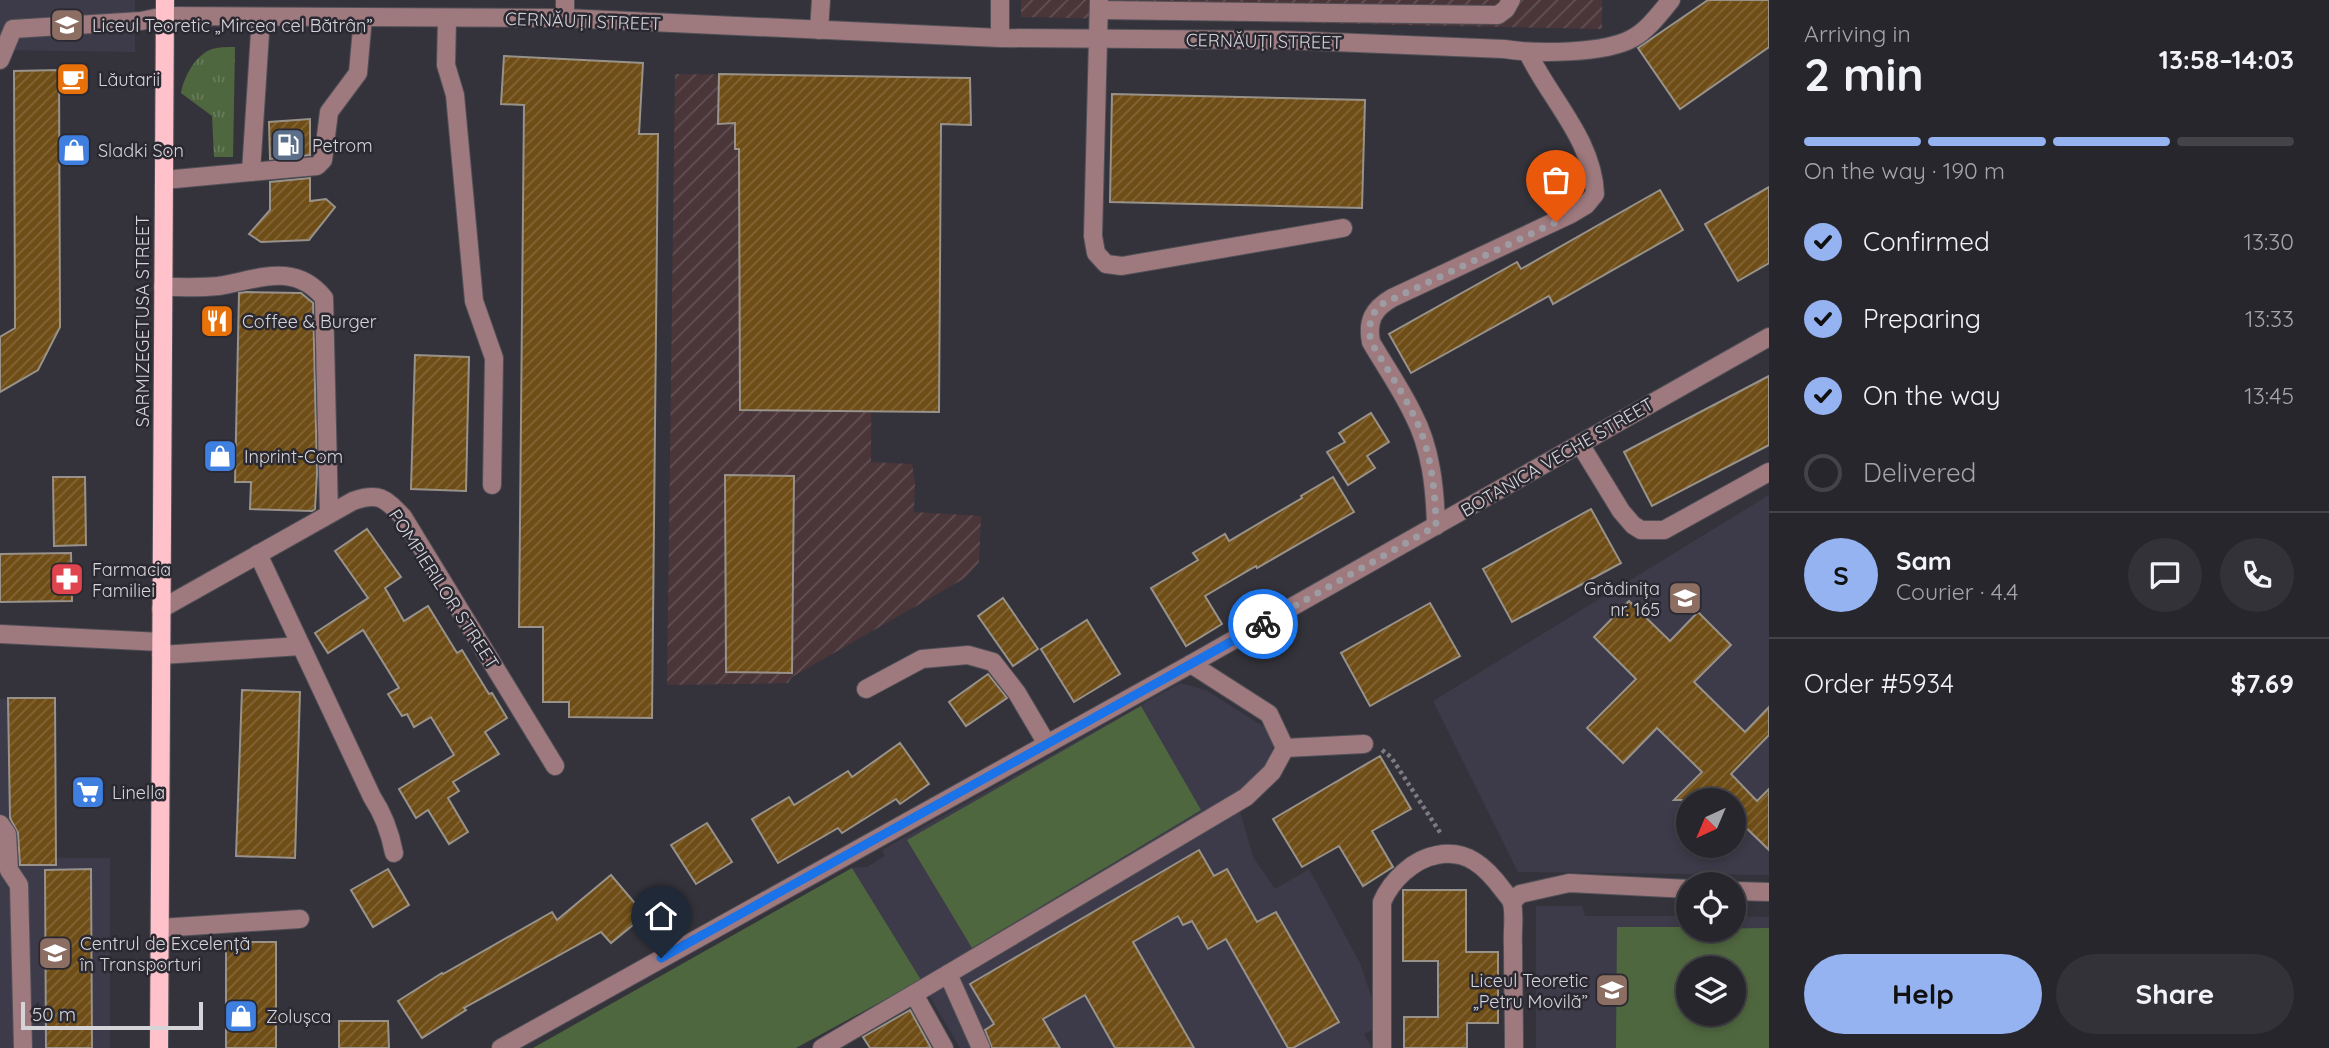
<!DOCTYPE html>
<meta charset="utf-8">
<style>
:root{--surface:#27262c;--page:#333238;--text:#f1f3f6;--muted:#a4a5a9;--line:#434348;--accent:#95b2f1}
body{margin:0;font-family:Quicksand,sans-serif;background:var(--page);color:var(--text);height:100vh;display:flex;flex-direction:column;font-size:26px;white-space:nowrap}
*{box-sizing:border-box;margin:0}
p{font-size:23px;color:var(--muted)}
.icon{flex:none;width:38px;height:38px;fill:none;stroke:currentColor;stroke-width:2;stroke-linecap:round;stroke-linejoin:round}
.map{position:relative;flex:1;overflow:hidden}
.sheet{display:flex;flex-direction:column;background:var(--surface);width:560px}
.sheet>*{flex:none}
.needle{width:46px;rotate:224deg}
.controls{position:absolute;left:1676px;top:788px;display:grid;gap:14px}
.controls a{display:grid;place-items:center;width:70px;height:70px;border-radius:50%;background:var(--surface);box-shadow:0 4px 10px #0003,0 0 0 2px var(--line);font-size:35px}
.scale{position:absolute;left:21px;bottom:18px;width:182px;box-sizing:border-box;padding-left:7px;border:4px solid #d5d4d9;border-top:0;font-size:19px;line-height:24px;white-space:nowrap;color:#d5d4d9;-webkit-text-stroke:5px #2a2931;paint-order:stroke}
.pin{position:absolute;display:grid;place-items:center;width:60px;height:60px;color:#fff;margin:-72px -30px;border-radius:50% 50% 50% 0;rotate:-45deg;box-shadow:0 0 7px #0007}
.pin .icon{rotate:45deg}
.courier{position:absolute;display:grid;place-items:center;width:70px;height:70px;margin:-35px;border:5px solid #1a73e8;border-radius:50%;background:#fff;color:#222;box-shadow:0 2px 9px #0007}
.head em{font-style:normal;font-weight:700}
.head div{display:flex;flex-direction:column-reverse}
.head{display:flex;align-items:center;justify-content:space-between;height:119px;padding:0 35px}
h1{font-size:46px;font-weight:700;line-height:52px}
.bar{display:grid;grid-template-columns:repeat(4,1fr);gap:10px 7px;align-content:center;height:84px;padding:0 35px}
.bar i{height:9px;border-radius:5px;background:var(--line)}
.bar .active{background:var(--accent)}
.bar p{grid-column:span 4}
.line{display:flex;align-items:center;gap:18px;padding:0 35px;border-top:2px solid var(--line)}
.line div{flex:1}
.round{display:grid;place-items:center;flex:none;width:74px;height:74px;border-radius:37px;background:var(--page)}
ol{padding:0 35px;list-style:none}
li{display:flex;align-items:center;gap:21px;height:77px}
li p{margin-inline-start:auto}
li .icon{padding:7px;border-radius:50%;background:var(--accent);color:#111;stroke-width:4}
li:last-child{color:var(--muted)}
li i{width:38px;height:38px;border:4px solid var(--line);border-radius:50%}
.action{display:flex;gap:14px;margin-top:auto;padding:14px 35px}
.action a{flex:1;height:80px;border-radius:42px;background:var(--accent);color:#111;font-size:28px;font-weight:700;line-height:80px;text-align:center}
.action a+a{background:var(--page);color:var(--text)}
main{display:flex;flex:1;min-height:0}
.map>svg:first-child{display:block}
.built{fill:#3d3b49;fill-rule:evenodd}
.industrial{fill:url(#industrial-furrows)}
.grass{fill:url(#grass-tufts)}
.green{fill:#4f673f;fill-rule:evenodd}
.building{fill:url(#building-hatch);stroke:#98928a;stroke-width:2}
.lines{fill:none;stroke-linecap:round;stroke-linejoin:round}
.minor-casing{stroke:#515057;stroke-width:20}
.major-casing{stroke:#515057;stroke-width:20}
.path{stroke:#7c7b81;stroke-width:4.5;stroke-dasharray:3.5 3.5;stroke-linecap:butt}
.minor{stroke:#9e797e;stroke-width:18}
.major{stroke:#ffc2ca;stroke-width:18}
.done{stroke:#9d9ca2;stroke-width:7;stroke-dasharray:0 12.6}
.route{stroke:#1a73e8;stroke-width:9}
.labels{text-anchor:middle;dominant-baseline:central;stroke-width:5;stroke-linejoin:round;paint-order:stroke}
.street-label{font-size:18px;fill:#d5d4d9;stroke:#2a2931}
.poi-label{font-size:18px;fill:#d5d4d9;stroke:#2a2931;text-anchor:start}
</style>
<main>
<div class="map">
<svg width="1769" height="1048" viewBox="0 0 1769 1048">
<defs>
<pattern id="industrial-furrows" width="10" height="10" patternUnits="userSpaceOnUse" patternTransform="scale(1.75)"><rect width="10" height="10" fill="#4a3539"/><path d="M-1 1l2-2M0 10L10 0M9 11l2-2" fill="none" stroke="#635155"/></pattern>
<pattern id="grass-tufts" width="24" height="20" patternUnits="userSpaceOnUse" patternTransform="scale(1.75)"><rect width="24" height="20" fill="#4f673f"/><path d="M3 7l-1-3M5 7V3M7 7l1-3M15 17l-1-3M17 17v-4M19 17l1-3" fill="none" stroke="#677c5a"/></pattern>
<pattern id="building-hatch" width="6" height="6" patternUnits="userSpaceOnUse" patternTransform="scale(1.75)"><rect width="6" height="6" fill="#6f4d16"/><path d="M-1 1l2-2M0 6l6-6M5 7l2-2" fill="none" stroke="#836637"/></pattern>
</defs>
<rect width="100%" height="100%" fill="#34333b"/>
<!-- built -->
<g class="built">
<polygon points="0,0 135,0 135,52 0,50"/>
<path d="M1769 495V875L1518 872 1433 701ZM1689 800H1734V845H1689Z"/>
<polygon points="1180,683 1206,690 1272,732 1274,744 1265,768 1236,797 1253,857 1275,889 1309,869 1360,963 1381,1026 1364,1034 1372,1048 960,1048 920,980 796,1048 533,1048 852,868 867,867 885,856 882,850"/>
<polygon points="55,698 56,858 110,858 110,1048 0,1048 0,699"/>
<path d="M1536 906H1582L1585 916H1689V929H1734V916L1769 917V1048H1536ZM1689 968H1734V1013H1689Z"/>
</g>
<!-- industrial -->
<g class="industrial">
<polygon points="1021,0 1602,0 1602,29 1021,17"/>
<polygon points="675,74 852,76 872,149 871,462 912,464 915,482 914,512 981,516 979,562 965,578 792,677 788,683 667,685"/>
</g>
<!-- grass -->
<path class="grass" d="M235 47 233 157H214L212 116 181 93C184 77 195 55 212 49 219 47 228 47 235 47Z"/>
<!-- green -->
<g class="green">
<polygon points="1141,706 1201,810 972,948 907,840"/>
<polygon points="852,868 921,980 796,1048 533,1048"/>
<path d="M1617 927H1689V929L1769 928V1048H1616ZM1689 968H1734V1013H1689Z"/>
</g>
<!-- building -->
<g class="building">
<polygon points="1708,0 1769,0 1769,47 1680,109 1638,48"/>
<polygon points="504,56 643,63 639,134 658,134 652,718 569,717 569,702 543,702 543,627 519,627 524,105 501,104"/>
<polygon points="59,70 60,327 38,370 0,392 0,337 15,328 14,71"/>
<polygon points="719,74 970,78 971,125 941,124 939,412 740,410 739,149 735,149 735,123 718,124"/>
<polygon points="1112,94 1365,100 1362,208 1110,202"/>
<polygon points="310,119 310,155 270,159 269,122"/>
<polygon points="310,178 310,201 326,199 335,207 309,240 261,242 249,234 270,210 270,182"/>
<polygon points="1769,187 1769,263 1738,281 1705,224"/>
<polygon points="1660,190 1683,230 1553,304 1549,296 1411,373 1389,334 1517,262 1521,269"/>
<polygon points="247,292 301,293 313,303 317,473 315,509 312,511 250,509 251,482 235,482 239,293"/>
<polygon points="415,355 469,357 466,491 411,489"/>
<polygon points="1769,376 1769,445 1652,506 1624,452"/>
<polygon points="1371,413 1389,442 1367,456 1375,468 1348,485 1327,452 1345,442 1339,433"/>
<polygon points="725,475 794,476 792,673 726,672"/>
<polygon points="53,477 85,477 86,545 54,546"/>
<polygon points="1333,477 1354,512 1257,568 1256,566 1205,596 1222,624 1186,646 1151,588 1198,560 1193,553 1225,534 1229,541 1302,498 1301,496"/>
<polygon points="1591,509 1621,563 1512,622 1483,569"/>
<polygon points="367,529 401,577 385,588 404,621 428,606 457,653 462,650 489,694 492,693 507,718 485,732 499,754 453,782 459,791 448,798 468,832 449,844 428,810 416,818 399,789 454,755 431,717 414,727 407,714 402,716 388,694 399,688 363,630 328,653 315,633 368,598 335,551"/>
<polygon points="71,553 72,601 0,602 0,554"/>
<polygon points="1003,598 1038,649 1013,666 978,616"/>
<polygon points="1629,601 1670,641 1698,612 1731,645 1694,682 1745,732 1769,707 1769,735 1731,774 1757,801 1769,789 1769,850 1734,816 1734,800 1674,800 1702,772 1657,728 1623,763 1587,728 1636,679 1594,637"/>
<polygon points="1430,603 1460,656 1370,706 1341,653"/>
<polygon points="1087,620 1120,674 1074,702 1041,649"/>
<polygon points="988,674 1007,698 966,726 949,702"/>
<polygon points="242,690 300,692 295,858 236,856"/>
<polygon points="8,698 55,698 56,865 20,865 18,833 10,818"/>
<polygon points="900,743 929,784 900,804 896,799 842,833 838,828 778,863 752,819 789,797 794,805 848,771 852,777"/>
<polygon points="1380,756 1411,809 1372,831 1393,867 1363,886 1339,846 1302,867 1273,819"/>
<polygon points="707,823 732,862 696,884 671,845"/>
<polygon points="1199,850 1214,876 1227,869 1257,922 1276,912 1339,1022 1293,1048 1288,1048 1226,939 1208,949 1192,921 1183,925 1178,916 1133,942 1194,1048 1115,1048 1085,995 1043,1019 1060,1048 992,1048 985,1030 994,1024 970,984"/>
<polygon points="91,869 92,1048 46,1048 45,870"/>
<polygon points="388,869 409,905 373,927 351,890"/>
<polygon points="611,875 645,915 611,943 601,932 464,1008 466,1010 422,1038 398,1001 442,973 443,974 552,912 557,920"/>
<polygon points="1403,890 1466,890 1466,952 1498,952 1498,1023 1467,1023 1467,1048 1404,1048 1404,1017 1438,1017 1438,961 1403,961"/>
<rect x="226" y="942" width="50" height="106"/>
<polygon points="910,1010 931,1048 870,1048 863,1037"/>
<polygon points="339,1021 388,1021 389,1048 339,1048"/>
</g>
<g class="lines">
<!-- minor casing -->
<g class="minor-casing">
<g id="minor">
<polyline points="1000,0 1000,38"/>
<polyline points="1099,0 1093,236 1096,253 1106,264 1122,266 1343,228"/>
<polyline points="1099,10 1498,15 1506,9 1511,0"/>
<polyline points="565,18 565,0"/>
<polyline points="447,19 446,65 455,95 474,301 494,358 492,485"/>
<polyline points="819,30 821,0"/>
<path d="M0 60 13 29 141 21 165 16 565 18 1000 38 1284 40 1504 49C1535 54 1605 54 1633 38 1648 30 1660 13 1671 0"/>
<polyline points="251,172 261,17"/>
<polyline points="164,180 317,166 323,160 329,112 358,73 363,17"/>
<path d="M163 287C181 287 200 288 218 286 257 280 294 261 324 298L329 514"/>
<polyline points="1580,444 1621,511 1633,525 1641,530 1664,530 1769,472"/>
<path d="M1436 526C1435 488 1431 448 1413 414 1401 389 1385 366 1371 342 1367 321 1373 309 1392 298L1571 214 1586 205 1595 194C1593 140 1550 99 1528 53"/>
<path d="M258 554 372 797C384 815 390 832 394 853"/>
<path d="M161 609 353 501C379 492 385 498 403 517L555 766"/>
<polyline points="0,634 161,642"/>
<polyline points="161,655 301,646"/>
<polyline points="866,689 922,659 968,655 993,662 1017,693 1047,744"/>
<polyline points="1285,748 1364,744"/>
<polyline points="0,824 7,834 9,870 19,885 23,1048"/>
<polyline points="1734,891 1769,892"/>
<polyline points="1512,902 1520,894 1569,883 1689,889"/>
<polyline points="160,928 300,919"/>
<polyline points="914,994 944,1048"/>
<polyline points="501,1048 1191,664 1769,337"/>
<polyline points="822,1048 948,974"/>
<polyline points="981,1048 948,974 1246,797 1272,772 1285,748 1269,714 1191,664"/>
<path d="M1382 1048V902C1391 881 1413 859 1437 855 1467 849 1486 867 1503 890 1506 894 1511 899 1512 903 1515 916 1512 933 1513 946 1513 980 1514 1014 1514 1048"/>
</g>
</g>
<!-- major casing -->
<g class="major-casing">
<polyline id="major" points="159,1048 165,0"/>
</g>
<!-- path -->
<polyline class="path" points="1382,750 1391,757 1441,834"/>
<!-- minor -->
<use href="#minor" class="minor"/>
<!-- major -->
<use href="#major" class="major"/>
</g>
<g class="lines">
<!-- done -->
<path class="done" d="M1263 624 1436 526C1435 488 1431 448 1413 414 1401 389 1385 366 1371 342 1368 327 1370 319 1378 306L1556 222"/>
<!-- route -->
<polyline class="route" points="661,958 1263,624"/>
</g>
<!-- icons -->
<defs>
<g id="school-square" transform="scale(1.75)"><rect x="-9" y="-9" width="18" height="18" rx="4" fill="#8d6e63" stroke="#2a2931"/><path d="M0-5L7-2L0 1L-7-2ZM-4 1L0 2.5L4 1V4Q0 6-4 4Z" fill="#fff"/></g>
<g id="cafe-square" transform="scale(1.75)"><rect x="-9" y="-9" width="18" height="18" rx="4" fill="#e8710a" stroke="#2a2931"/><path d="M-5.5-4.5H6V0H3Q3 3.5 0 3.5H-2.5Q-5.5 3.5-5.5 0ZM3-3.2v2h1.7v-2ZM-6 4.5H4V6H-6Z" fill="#fff"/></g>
<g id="fuel-square" transform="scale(1.75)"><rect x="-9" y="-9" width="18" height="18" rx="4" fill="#5c6f8a" stroke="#2a2931"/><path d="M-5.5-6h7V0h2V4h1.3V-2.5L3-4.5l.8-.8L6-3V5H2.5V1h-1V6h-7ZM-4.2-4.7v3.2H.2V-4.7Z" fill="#fff"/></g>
<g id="shop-square" transform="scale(1.75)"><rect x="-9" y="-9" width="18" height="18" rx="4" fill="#3f7fe0" stroke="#2a2931"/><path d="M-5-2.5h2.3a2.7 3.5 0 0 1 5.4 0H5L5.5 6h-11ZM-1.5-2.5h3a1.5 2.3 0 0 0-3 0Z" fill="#fff"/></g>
<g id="restaurant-square" transform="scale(1.75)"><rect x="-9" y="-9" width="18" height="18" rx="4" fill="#e8710a" stroke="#2a2931"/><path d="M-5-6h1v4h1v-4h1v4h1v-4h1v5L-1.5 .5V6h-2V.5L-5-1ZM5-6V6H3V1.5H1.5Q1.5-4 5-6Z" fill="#fff"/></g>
<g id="pharmacy-square" transform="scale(1.75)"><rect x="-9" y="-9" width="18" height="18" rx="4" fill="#e0444e" stroke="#2a2931"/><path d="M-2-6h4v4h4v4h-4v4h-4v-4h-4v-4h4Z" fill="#fff"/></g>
<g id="supermarket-square" transform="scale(1.75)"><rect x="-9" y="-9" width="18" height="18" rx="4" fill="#3f7fe0" stroke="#2a2931"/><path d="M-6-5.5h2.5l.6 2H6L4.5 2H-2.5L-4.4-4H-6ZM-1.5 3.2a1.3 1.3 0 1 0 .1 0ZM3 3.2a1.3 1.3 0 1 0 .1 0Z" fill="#fff"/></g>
<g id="university-square" transform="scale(1.75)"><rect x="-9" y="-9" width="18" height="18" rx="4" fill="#8d6e63" stroke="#2a2931"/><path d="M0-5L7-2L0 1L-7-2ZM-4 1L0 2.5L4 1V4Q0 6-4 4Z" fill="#fff"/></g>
</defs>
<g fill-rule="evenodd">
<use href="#school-square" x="67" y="25"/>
<use href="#cafe-square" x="73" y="79"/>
<use href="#fuel-square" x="288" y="145"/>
<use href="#shop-square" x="74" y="150"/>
<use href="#restaurant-square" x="217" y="321"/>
<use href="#shop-square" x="220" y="456"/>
<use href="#pharmacy-square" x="67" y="579"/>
<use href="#school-square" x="1685" y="598"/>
<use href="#supermarket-square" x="88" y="792"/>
<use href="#university-square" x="55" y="953"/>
<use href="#school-square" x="1612" y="990"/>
<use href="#shop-square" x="241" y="1016"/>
</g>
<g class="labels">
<!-- street labels -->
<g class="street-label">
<text transform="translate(583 21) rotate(2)">CERNĂUȚI STREET</text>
<text transform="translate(1264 41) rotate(1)">CERNĂUȚI STREET</text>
<text transform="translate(142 321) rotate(-90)">SARMIZEGETUSA STREET</text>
<text transform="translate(1557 457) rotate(-30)">BOTANICA VECHE STREET</text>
<text transform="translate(444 589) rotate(57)">POMPIERILOR STREET</text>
</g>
<!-- poi labels -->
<g class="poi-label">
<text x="92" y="25">Liceul Teoretic „Mircea cel Bătrân”</text>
<text x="98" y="79">Lăutarii</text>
<text x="312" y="145">Petrom</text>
<text x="98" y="150">Sladki Son</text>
<text x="242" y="321">Coffee &amp; Burger</text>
<text x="244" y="456">Inprint-Com</text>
<text x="92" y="569">Farmacia<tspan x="92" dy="21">Familiei</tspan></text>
<text x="1660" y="588" text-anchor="end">Grădinița<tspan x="1660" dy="21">nr. 165</tspan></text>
<text x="112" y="792">Linella</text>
<text x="80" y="943">Centrul de Excelență<tspan x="80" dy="21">în Transporturi</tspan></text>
<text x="1588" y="980" text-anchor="end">Liceul Teoretic<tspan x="1588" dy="21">„Petru Movilă”</tspan></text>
<text x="266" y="1016">Zolușca</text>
</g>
</g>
</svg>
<div class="controls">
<a><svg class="needle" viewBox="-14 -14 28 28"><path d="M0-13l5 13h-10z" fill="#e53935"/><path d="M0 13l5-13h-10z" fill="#a4a5a9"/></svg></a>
<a><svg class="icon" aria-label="locate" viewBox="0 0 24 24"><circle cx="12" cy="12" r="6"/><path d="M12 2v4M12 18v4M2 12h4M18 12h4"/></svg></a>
<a><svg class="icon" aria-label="layers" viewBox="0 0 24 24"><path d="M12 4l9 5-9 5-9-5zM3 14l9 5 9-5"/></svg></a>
</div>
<div class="scale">50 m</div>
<div class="pin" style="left:1556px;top:222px;background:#ea580c"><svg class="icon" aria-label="bag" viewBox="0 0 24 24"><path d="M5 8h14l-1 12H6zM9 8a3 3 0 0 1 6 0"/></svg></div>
<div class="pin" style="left:661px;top:958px;background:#1f2937"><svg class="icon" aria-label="home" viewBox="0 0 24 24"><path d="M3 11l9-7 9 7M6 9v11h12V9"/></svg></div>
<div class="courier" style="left:1263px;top:624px"><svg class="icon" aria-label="bike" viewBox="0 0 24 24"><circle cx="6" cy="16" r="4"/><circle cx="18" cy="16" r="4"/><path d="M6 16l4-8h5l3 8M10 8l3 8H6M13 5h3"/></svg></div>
</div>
<section class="sheet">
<div class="head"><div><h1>2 min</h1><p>Arriving in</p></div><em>13:58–14:03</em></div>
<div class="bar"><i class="active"></i><i class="active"></i><i class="active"></i><i></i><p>On the way · 190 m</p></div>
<ol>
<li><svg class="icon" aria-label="check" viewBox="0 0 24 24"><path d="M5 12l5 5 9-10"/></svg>Confirmed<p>13:30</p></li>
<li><svg class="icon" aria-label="check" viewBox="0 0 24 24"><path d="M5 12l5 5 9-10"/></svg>Preparing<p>13:33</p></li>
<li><svg class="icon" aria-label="check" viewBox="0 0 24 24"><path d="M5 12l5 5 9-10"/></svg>On the way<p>13:45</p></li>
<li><i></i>Delivered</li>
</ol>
<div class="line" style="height:126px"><b class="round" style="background:var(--accent);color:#111">S</b><div><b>Sam</b><p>Courier · 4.4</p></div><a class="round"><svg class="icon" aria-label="chat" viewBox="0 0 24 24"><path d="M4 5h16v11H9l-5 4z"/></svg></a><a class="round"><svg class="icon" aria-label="phone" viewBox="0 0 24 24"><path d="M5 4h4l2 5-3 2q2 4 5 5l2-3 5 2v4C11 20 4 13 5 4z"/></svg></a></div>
<div class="line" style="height:91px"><div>Order #5934</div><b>$7.69</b></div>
<div class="action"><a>Help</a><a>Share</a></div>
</section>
</main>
